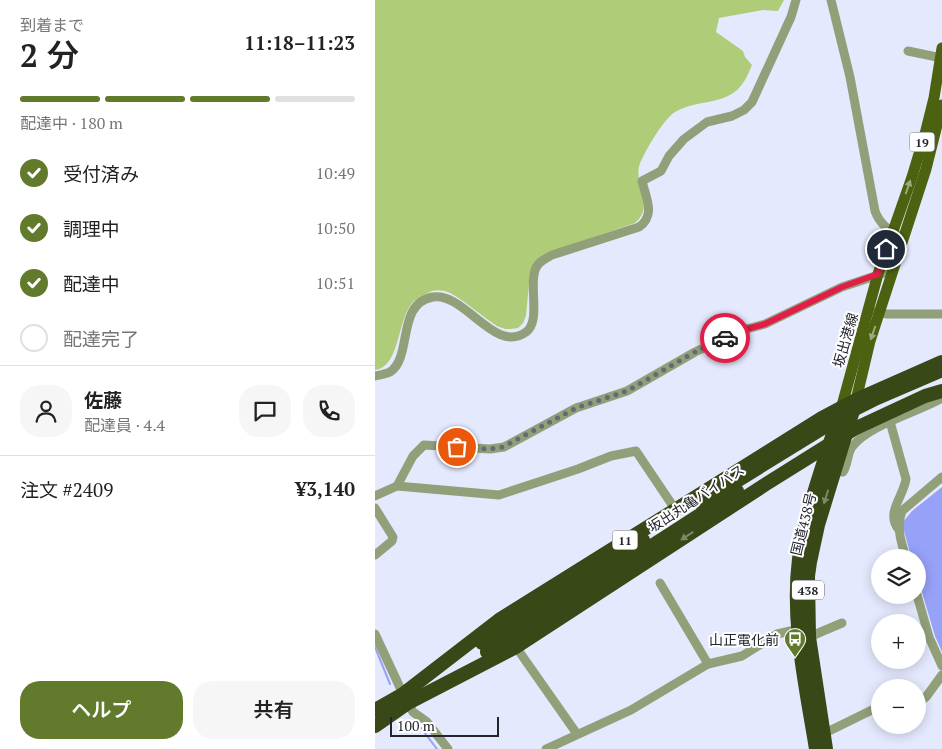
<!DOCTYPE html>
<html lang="ja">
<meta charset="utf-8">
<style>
:root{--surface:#fff;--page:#f6f6f6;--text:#222;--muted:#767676;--line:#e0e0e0;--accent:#627a2c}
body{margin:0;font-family:"PT Serif","Noto Sans JP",serif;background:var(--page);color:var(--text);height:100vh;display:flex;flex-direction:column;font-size:19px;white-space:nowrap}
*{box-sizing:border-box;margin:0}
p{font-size:16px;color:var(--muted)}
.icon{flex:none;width:28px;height:28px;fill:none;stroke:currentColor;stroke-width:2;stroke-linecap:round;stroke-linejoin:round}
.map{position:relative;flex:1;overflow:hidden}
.panel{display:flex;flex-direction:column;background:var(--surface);width:375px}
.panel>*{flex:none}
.fabs{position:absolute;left:496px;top:549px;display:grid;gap:10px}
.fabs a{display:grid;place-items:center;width:55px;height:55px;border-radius:50%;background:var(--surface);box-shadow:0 2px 12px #0003;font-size:25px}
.scale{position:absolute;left:15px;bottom:12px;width:109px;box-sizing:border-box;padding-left:5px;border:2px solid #23242e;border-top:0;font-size:14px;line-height:18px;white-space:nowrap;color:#23242e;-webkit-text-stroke:4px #fff;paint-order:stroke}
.pin{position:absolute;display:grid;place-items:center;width:42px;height:42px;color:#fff;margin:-21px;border:2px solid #fff;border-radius:50%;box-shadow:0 1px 5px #0007}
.courier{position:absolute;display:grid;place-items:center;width:50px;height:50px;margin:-25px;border:4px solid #e11d48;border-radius:50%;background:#fff;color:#222;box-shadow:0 1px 6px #0007}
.head em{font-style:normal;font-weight:600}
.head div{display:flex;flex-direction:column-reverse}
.head{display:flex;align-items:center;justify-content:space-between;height:85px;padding:0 20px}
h1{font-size:32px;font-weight:600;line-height:38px}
.bar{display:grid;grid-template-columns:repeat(4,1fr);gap:8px 5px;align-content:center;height:60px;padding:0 20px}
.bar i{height:6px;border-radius:4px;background:var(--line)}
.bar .current{background:var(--accent)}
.bar p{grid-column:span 4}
.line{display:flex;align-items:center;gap:12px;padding:0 20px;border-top:1px solid var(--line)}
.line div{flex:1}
.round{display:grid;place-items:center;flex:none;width:52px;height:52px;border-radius:20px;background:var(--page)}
ol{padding:0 20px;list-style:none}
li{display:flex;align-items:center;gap:15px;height:55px}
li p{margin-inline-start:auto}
li .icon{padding:5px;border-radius:50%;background:var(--accent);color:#fff;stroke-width:4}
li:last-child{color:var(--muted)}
li i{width:28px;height:28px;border:2px solid var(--line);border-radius:50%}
.action{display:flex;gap:10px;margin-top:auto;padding:10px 20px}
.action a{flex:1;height:58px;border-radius:20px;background:var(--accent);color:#fff;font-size:20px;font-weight:600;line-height:58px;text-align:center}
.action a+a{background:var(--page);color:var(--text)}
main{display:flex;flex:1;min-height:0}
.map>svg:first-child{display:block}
.green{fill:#afcc78}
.water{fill:#96a1f8}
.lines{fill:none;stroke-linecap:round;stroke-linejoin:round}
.stream{stroke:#96a1f8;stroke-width:2}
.minor{stroke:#92a07a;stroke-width:9}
.major{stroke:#4c6210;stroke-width:11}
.highway{stroke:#394817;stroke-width:14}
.highway-bridge{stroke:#394817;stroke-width:14}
.oneway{fill:#9da97c}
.oneway2{fill:#7e8868}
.done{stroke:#676977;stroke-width:5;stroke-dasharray:0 9}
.route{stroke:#e11d48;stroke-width:6}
.labels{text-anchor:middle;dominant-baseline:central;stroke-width:4;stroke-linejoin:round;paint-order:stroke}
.shield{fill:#fff;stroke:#65666d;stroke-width:1}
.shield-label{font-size:12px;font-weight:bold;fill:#23242e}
.street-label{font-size:14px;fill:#23242e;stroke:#fff}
.poi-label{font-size:14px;fill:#23242e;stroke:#fff;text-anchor:end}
</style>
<main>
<section class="panel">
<div class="head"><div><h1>2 分</h1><p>到着まで</p></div><em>11:18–11:23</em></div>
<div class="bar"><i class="current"></i><i class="current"></i><i class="current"></i><i></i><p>配達中 · 180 m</p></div>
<ol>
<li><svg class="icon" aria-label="check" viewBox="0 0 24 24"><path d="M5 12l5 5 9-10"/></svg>受付済み<p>10:49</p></li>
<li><svg class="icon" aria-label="check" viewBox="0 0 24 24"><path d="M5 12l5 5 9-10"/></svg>調理中<p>10:50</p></li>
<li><svg class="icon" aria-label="check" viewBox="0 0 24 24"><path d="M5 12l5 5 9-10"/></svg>配達中<p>10:51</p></li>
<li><i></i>配達完了</li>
</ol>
<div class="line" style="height:90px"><a class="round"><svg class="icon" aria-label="person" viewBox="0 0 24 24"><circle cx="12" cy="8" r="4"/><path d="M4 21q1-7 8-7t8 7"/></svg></a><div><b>佐藤</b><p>配達員 · 4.4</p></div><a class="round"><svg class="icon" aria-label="chat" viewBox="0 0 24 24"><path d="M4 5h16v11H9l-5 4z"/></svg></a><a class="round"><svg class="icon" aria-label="phone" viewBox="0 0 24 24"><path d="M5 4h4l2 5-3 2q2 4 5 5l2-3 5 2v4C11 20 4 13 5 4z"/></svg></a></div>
<div class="line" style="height:65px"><div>注文 #2409</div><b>¥3,140</b></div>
<div class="action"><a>ヘルプ</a><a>共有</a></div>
</section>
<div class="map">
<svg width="567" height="749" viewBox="0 0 567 749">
<rect width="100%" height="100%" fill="#e5e9fe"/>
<!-- green -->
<path class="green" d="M0 0H409L403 11 388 10 344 18 341 32 368 51 370 57 377 65C374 72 370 82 364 88 348 105 320 100 300 112 289 119 273 146 267 159 254 182 282 205 260 223L175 252 155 273 151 316 148 323 143 328 136 329H130L122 326C108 317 90 301 75 293 68 290 60 289 53 293 48 295 41 299 37 303 22 321 25 367 0 370Z"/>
<!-- water -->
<polygon class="water" points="567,487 567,652 560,636 543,579 542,558 536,557 527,523 537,511"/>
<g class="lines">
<!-- stream -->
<g class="stream">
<polyline points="0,647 15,684"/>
<polyline points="43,724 62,749"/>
</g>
<!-- minor -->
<g class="minor">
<path d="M456 0 475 77 500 211C505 225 515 232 528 237"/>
<polyline points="533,51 567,58"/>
<polyline points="500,312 512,314 567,314"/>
<path d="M0 376C5 375 11 374 15 372 38 357 21 303 58 297 90 292 120 355 151 332 167 321 152 282 162 266 165 261 172 258 177 255L264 227C281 215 271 198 267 181L286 171 294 156 309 139 332 122 357 116 369 110 377 102 416 17 421 0"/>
<path d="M514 418 531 479C528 498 510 513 524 530"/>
<path d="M456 471 468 472C473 465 472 454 477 447 493 425 543 412 567 398"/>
<polyline points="22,486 124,495 203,469 236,456 261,451 300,509"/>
<polyline points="0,496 22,486 38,456 49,445 115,449 129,447 201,408 252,391 320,352 364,331 390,324 467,287 518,270"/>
<polyline points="0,508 18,537 17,541 0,555"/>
<path d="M531 558C526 542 521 527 527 511L567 477"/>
<polyline points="285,583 333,664"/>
<polyline points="542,595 554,637 567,666"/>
<polyline points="0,634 28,694"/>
<polyline points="434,637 467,623"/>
<polyline points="141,647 202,734"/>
<polyline points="33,703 38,712 52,722 73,749"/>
<polyline points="542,703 551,697 567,675"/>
<polyline points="446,735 505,706"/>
<polyline points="171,749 256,710 333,664 367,656 402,634 424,629"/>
</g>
<!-- major -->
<g class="major">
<polyline points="481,400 495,341 551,169 567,105"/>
<polyline points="466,409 503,274 537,177 550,134 559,98 567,48"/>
</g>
<!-- highway -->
<g class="highway">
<polyline points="107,643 268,540"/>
<polyline points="112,652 331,511"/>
<polyline points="0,710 28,694 124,620 447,418 481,400 567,362"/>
<polyline points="0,726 33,703 141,647 391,484 479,429 550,396 567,391"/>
<path d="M441 749C431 687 416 622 424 559 431 509 450 460 465 412"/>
<polyline points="451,749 434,637 433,576 435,562 443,525 481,401"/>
</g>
<!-- highway-bridge -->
<g class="highway-bridge">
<polyline points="326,503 472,413 502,398 565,371"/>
<polyline points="331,511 362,491"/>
</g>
</g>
<!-- one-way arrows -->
<defs><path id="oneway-solid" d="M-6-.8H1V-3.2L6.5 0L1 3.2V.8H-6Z" transform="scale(1.25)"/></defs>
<g class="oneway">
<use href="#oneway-solid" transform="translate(533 187) rotate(-71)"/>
<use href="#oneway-solid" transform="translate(498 333) rotate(109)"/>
</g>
<g class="oneway2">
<use href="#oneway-solid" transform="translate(451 497) rotate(107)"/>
<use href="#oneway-solid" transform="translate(312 536) rotate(147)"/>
</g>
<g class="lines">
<!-- done -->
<polyline class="done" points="82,447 115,449 128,447 201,408 252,391 320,352 350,338"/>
<!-- route -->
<polyline class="route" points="350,338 364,331 390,324 467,287 503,274 511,249"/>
</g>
<!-- icons -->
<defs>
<g id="bus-pin" transform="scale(1.125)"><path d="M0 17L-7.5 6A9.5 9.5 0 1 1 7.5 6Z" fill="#627a2c" stroke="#fff"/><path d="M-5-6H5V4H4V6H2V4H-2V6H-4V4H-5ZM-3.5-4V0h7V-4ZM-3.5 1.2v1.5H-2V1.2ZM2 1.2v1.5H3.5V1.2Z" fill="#fff"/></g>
</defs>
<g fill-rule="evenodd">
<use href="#bus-pin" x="420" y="639"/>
</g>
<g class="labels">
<!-- shield labels -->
<g class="shield">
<rect x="534.5" y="132.5" width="25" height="19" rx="4"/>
<rect x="237.5" y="530.5" width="25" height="19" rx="4"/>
<rect x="417" y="580.5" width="32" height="19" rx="4"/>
</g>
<g class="shield-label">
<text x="547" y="142">19</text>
<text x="250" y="540">11</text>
<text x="433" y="590">438</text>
</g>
<!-- street labels -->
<g class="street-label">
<text transform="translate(470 340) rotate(-74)">坂出港線</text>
<text transform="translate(321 498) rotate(-33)">坂出丸亀バイパス</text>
<text transform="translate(428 524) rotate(-76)">国道438号</text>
</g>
<!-- poi labels -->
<g class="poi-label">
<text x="404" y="639">山正電化前</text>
</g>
</g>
</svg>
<div class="fabs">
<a><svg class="icon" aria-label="layers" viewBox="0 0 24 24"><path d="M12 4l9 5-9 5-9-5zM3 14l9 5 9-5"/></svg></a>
<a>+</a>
<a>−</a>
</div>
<div class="scale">100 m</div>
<div class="pin" style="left:82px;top:447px;background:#ea580c"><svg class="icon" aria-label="bag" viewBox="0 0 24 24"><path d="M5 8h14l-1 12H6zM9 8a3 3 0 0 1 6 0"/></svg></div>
<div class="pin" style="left:511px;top:249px;background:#1f2937"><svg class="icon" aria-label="home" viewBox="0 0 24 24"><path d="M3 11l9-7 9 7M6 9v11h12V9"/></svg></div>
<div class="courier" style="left:350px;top:338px"><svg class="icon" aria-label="car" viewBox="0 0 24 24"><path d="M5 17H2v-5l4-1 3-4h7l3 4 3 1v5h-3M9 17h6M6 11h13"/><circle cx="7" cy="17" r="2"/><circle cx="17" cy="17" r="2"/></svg></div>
</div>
</main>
